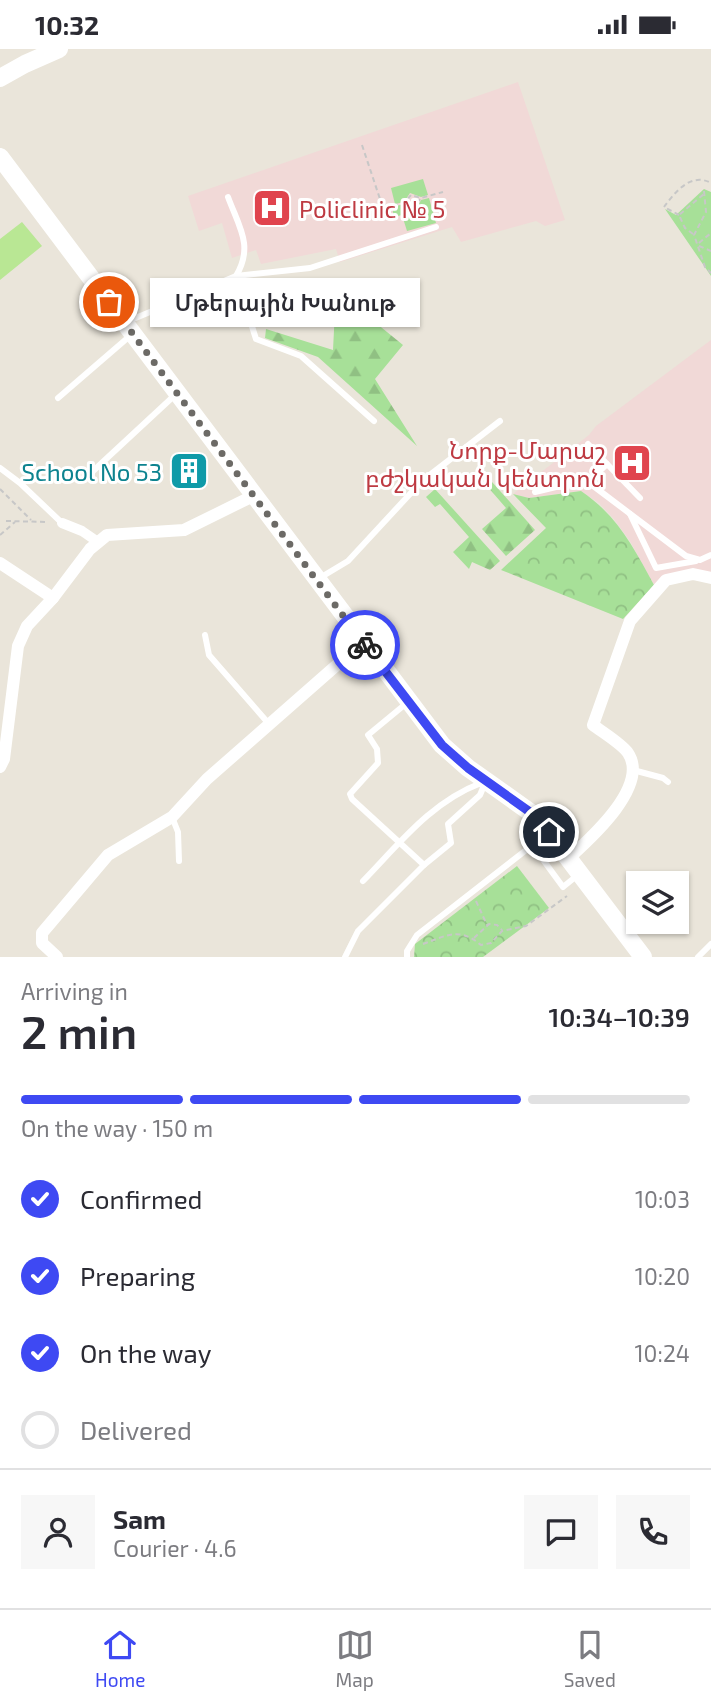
<!DOCTYPE html>
<meta charset="utf-8">
<style>
:root{--surface:#fff;--page:#f7f7f7;--text:#2b2b33;--muted:#7c7c81;--line:#e1e1e2;--accent:#3e49f3}
body{margin:0;font-family:"Exo 2","Noto Sans Armenian",sans-serif;background:var(--page);color:var(--text);height:100vh;display:flex;flex-direction:column;font-size:26px;white-space:nowrap}
*{box-sizing:border-box;margin:0}
p{font-size:23px;color:var(--muted)}
.icon{flex:none;width:38px;height:38px;fill:none;stroke:currentColor;stroke-width:2;stroke-linecap:round;stroke-linejoin:round}
.map{position:relative;height:908px;overflow:hidden}
.drawer{display:flex;flex-direction:column;background:var(--surface);flex:1}
.drawer>*{flex:none}
.buttons{position:absolute;left:626px;top:822px;display:grid;gap:14px}
.buttons a{display:grid;place-items:center;width:63px;height:63px;border-radius:0px;background:var(--surface);box-shadow:0 2px 5px #0004;font-size:35px}
.pin{position:absolute;display:grid;place-items:center;width:60px;height:60px;color:#fff;margin:-30px;border:4px solid #fff;border-radius:50%;box-shadow:0 2px 7px #0007}
.courier{position:absolute;display:grid;place-items:center;width:70px;height:70px;margin:-35px;border:5px solid #3e49f3;border-radius:50%;background:#fff;color:#222;box-shadow:0 2px 9px #0007}
.bubble{position:absolute;height:49px;border-radius:0px;background:var(--surface);box-shadow:0 2px 5px #0004;font-size:23px;font-weight:600;line-height:49px;text-align:center}
.head em{font-style:normal;font-weight:600}
.head div{display:flex;flex-direction:column-reverse}
.head{display:flex;align-items:center;justify-content:space-between;height:119px;padding:0 21px}
h1{font-size:46px;font-weight:600;line-height:52px}
.bar{display:grid;grid-template-columns:repeat(4,1fr);gap:10px 7px;align-content:center;height:84px;padding:0 21px}
.bar i{height:9px;border-radius:5px;background:var(--line)}
.bar .current{background:var(--accent)}
.bar p{grid-column:span 4}
.line{display:flex;align-items:center;gap:18px;padding:0 21px;border-top:2px solid var(--line)}
.line div{flex:1}
.round{display:grid;place-items:center;flex:none;width:74px;height:74px;border-radius:0px;background:var(--page)}
ol{padding:0 21px;list-style:none}
li{display:flex;align-items:center;gap:21px;height:77px}
li p{margin-inline-start:auto}
li .icon{padding:7px;border-radius:50%;background:var(--accent);color:#fff;stroke-width:4}
li:last-child{color:var(--muted)}
li i{width:38px;height:38px;border:4px solid var(--line);border-radius:50%}
.status{display:flex;justify-content:space-between;align-items:center;height:49px;padding:0 35px;background:var(--surface);direction:ltr}
.status svg{height:19px;fill:currentColor}
.tab-bar{display:flex;justify-content:space-around;align-items:center;height:98px;border-top:2px solid var(--line);background:var(--surface);font-size:19px;color:var(--muted)}
.tab-bar a{display:grid;justify-items:center;gap:4px}
.tab-bar .current{color:var(--accent)}
.map>svg:first-child{display:block}
.medical{fill:#f1d9d7}
.grass{fill:#a7e098}
.forest{fill:url(#forest-firs)}
.park{fill:url(#park-crowns)}
.pitch{fill:#b9e794}
.lines{fill:none;stroke-linecap:round;stroke-linejoin:round}
.path{stroke:#c7c7c7;stroke-width:2;stroke-dasharray:5 3.5;stroke-linecap:butt}
.service{stroke:#fff;stroke-width:6}
.pedestrian{stroke:#fff;stroke-width:10}
.minor{stroke:#fff;stroke-width:12}
.secondary{stroke:#fff;stroke-width:18}
.done{stroke:#6c6a66;stroke-width:7;stroke-dasharray:0 12.6}
.route{stroke:#3e49f3;stroke-width:9}
.labels{text-anchor:middle;dominant-baseline:central;stroke-width:6;stroke-linejoin:round;paint-order:stroke}
.health-label{font-size:24px;fill:#be3a42;stroke:#fff;text-anchor:start}
.culture-label{font-size:24px;fill:#0d838f;stroke:#fff;text-anchor:end}
</style>
<div class="status"><b>10:32</b><svg viewBox="0 0 49 12"><path d="M0 12V9h3v3zM5 12V6h3v6zM10 12V3h3v9zM15 12V0h3v12zM26 1h20v11H26zM47 4h2v5h-2z"/></svg></div>
<div class="map">
<svg width="711" height="908" viewBox="0 0 711 908">
<defs>
<pattern id="forest-firs" width="22" height="20" patternUnits="userSpaceOnUse" patternTransform="scale(1.75)"><rect width="22" height="20" fill="#a7e098"/><path d="M5 1l3.5 6h-7zM16 11l3.5 6h-7z" fill="#90c083"/></pattern>
<pattern id="park-crowns" width="20" height="18" patternUnits="userSpaceOnUse" patternTransform="scale(1.75)"><rect width="20" height="18" fill="#a7e098"/><path d="M2 6a3 3 0 1 1 6 0M12 15a3 3 0 1 1 6 0" fill="none" stroke="#90c083"/></pattern>
</defs>
<rect width="100%" height="100%" fill="#eae5da"/>
<!-- medical -->
<g class="medical">
<polygon points="518,33 565,171 545,177 536,172 461,193 452,178 340,213 336,200 261,215 256,201 232,209 222,174 199,182 188,147"/>
<polygon points="711,291 711,526 654,536 630,492 614,470 599,454 581,442 529,449 513,445 589,386 596,377"/>
</g>
<!-- grass -->
<g class="grass">
<polygon points="423,130 428,146 421,148 410,144 404,153 395,155 391,139"/>
<polygon points="704,140 711,143 711,227 665,160 676,166"/>
<polygon points="429,149 436,174 407,182 402,166 394,168 392,158 404,155 416,161 421,151"/>
</g>
<!-- forest -->
<g class="forest">
<polygon points="355,257 403,296 375,330 417,397 318,308 265,289 266,280 333,301 335,261"/>
<polygon points="492,433 535,481 506,507 482,480 506,459 487,437"/>
<polygon points="435,440 500,512 490,521 472,513 469,520 453,503 469,488 440,455 435,458 426,448"/>
</g>
<!-- park -->
<g class="park">
<path d="M581 442C617 466 634 499 654 536L623 570 501 521 546 479 513 445 529 449Z"/>
<polygon points="517,817 549,859 483,908 414,908 415,895"/>
</g>
<!-- pitch -->
<polygon class="pitch" points="22,173 42,197 0,231 0,190"/>
<g class="lines">
<!-- path -->
<g class="path">
<polyline points="362,96 383,159 404,154 411,146 421,149 443,143"/>
<polyline points="704,142 706,163 694,186 705,218 711,224"/>
<polyline points="406,155 415,158 420,150"/>
<path d="M679 166 664 158C675 143 691 123 711 134"/>
<polyline points="693,185 685,179 679,166 704,145"/>
<polyline points="699,194 711,184"/>
<polyline points="699,197 711,202"/>
<polyline points="0,440 31,471"/>
<polyline points="6,472 47,473"/>
<polyline points="0,486 15,473"/>
<polyline points="476,852 487,876"/>
<polyline points="474,889 489,875 497,876 502,881"/>
<path d="M423 895C448 886 459 878 481 896L491 894 502 882 526 877 567 847"/>
</g>
<!-- service -->
<g class="service">
<path d="M228 148C239 178 254 197 236 227L256 290 301 307 374 372"/>
<polyline points="126,273 236,227 310,219 436,178"/>
<polyline points="58,349 131,286"/>
<polyline points="588,395 607,415"/>
<polyline points="0,419 20,434 62,474"/>
<polyline points="92,423 175,346"/>
<polyline points="587,434 607,415 640,449"/>
<polyline points="535,443 581,432 592,436 686,507 700,511 711,506"/>
<polyline points="630,465 656,519 696,512"/>
<polyline points="318,530 348,512 422,432 500,372"/>
<polyline points="205,586 209,606 269,675"/>
<polyline points="408,653 368,686 377,700 378,714 350,745 352,750 424,816"/>
<polyline points="633,721 663,729 668,733"/>
<polyline points="172,768 178,783 179,812"/>
<polyline points="541,808 563,838 579,825"/>
<path d="M363 832C399 795 431 753 481 734"/>
<polyline points="345,908 358,882 424,816 451,794 448,775 480,746 485,734"/>
<polyline points="407,908 407,902 417,886 548,784"/>
<polyline points="698,908 711,895"/>
</g>
<!-- pedestrian -->
<polyline class="pedestrian" points="62,474 82,482 98,493"/>
<!-- minor -->
<g class="minor">
<polyline points="0,514 53,549"/>
<polyline points="0,718 4,710 18,597 27,577 53,549 90,500 107,486 184,481 253,447"/>
<path d="M569 809C590 790 650 737 628 704 622 695 602 683 593 676L630 572 666 531 693 525 711 529"/>
<polyline points="57,908 42,894 42,884 108,806 172,768 207,730 363,593"/>
</g>
<!-- secondary -->
<g class="secondary">
<polyline points="0,29 25,15 59,0"/>
<polyline points="0,108 442,696 468,719 537,768 643,908"/>
</g>
</g>
<g class="lines">
<!-- done -->
<polyline class="done" points="109,253 365,596"/>
<!-- route -->
<polyline class="route" points="365,596 442,696 468,719 537,768 549,783"/>
</g>
<!-- icons -->
<defs>
<g id="hospital-square" transform="scale(2.0125)"><rect x="-9" y="-9" width="18" height="18" rx="4" fill="#e0444e" stroke="#fff"/><path d="M-5-5h3v3.5h4V-5h3V5h-3V1.5h-4V5h-3Z" fill="#fff"/></g>
<g id="building-square" transform="scale(2.0125)"><rect x="-9" y="-9" width="18" height="18" rx="4" fill="#0f9aa8" stroke="#fff"/><path d="M-4-6H4V6H1V3H-1V6H-4ZM-2.5-4.3h1.7v1.8h-1.7ZM.8-4.3h1.7v1.8H.8ZM-2.5-1h1.7V.8h-1.7ZM.8-1h1.7V.8H.8Z" fill="#fff"/></g>
</defs>
<g fill-rule="evenodd">
<use href="#hospital-square" x="272" y="159"/>
<use href="#hospital-square" x="632" y="414"/>
<use href="#building-square" x="189" y="422"/>
</g>
<g class="labels">
<!-- health labels -->
<g class="health-label">
<text x="299" y="159">Policlinic № 5</text>
<text x="605" y="400" text-anchor="end">Նորք-Մարաշ<tspan x="605" dy="28">բժշկական կենտրոն</tspan></text>
</g>
<!-- culture labels -->
<g class="culture-label">
<text x="162" y="422">School No 53</text>
</g>
</g>
</svg>
<div class="buttons">
<a><svg class="icon" aria-label="layers" viewBox="0 0 24 24"><path d="M12 4l9 5-9 5-9-5zM3 14l9 5 9-5"/></svg></a>
</div>
<div class="pin" style="left:109px;top:253px;background:#ea580c"><svg class="icon" aria-label="bag" viewBox="0 0 24 24"><path d="M5 8h14l-1 12H6zM9 8a3 3 0 0 1 6 0"/></svg></div>
<div class="pin" style="left:549px;top:783px;background:#1f2937"><svg class="icon" aria-label="home" viewBox="0 0 24 24"><path d="M3 11l9-7 9 7M6 9v11h12V9"/></svg></div>
<div class="courier" style="left:365px;top:596px"><svg class="icon" aria-label="bike" viewBox="0 0 24 24"><circle cx="6" cy="16" r="4"/><circle cx="18" cy="16" r="4"/><path d="M6 16l4-8h5l3 8M10 8l3 8H6M13 5h3"/></svg></div>
<div class="bubble" style="left:150px;top:229px;width:270px">Մթերային Խանութ</div>
</div>
<section class="drawer">
<div class="head"><div><h1>2 min</h1><p>Arriving in</p></div><em>10:34–10:39</em></div>
<div class="bar"><i class="current"></i><i class="current"></i><i class="current"></i><i></i><p>On the way · 150 m</p></div>
<ol>
<li><svg class="icon" aria-label="check" viewBox="0 0 24 24"><path d="M5 12l5 5 9-10"/></svg>Confirmed<p>10:03</p></li>
<li><svg class="icon" aria-label="check" viewBox="0 0 24 24"><path d="M5 12l5 5 9-10"/></svg>Preparing<p>10:20</p></li>
<li><svg class="icon" aria-label="check" viewBox="0 0 24 24"><path d="M5 12l5 5 9-10"/></svg>On the way<p>10:24</p></li>
<li><i></i>Delivered</li>
</ol>
<div class="line" style="height:126px"><a class="round"><svg class="icon" aria-label="person" viewBox="0 0 24 24"><circle cx="12" cy="8" r="4"/><path d="M4 21q1-7 8-7t8 7"/></svg></a><div><b>Sam</b><p>Courier · 4.6</p></div><a class="round"><svg class="icon" aria-label="chat" viewBox="0 0 24 24"><path d="M4 5h16v11H9l-5 4z"/></svg></a><a class="round"><svg class="icon" aria-label="phone" viewBox="0 0 24 24"><path d="M5 4h4l2 5-3 2q2 4 5 5l2-3 5 2v4C11 20 4 13 5 4z"/></svg></a></div>
</section>
<nav class="tab-bar">
<a class="current"><svg class="icon" aria-label="home" viewBox="0 0 24 24"><path d="M3 11l9-7 9 7M6 9v11h12V9"/></svg>Home</a>
<a><svg class="icon" aria-label="map" viewBox="0 0 24 24"><path d="M3 6l6-2 6 2 6-2v14l-6 2-6-2-6 2zM9 4v14M15 6v14"/></svg>Map</a>
<a><svg class="icon" aria-label="saved" viewBox="0 0 24 24"><path d="M7 4h10v16l-5-4-5 4z"/></svg>Saved</a>
</nav>
